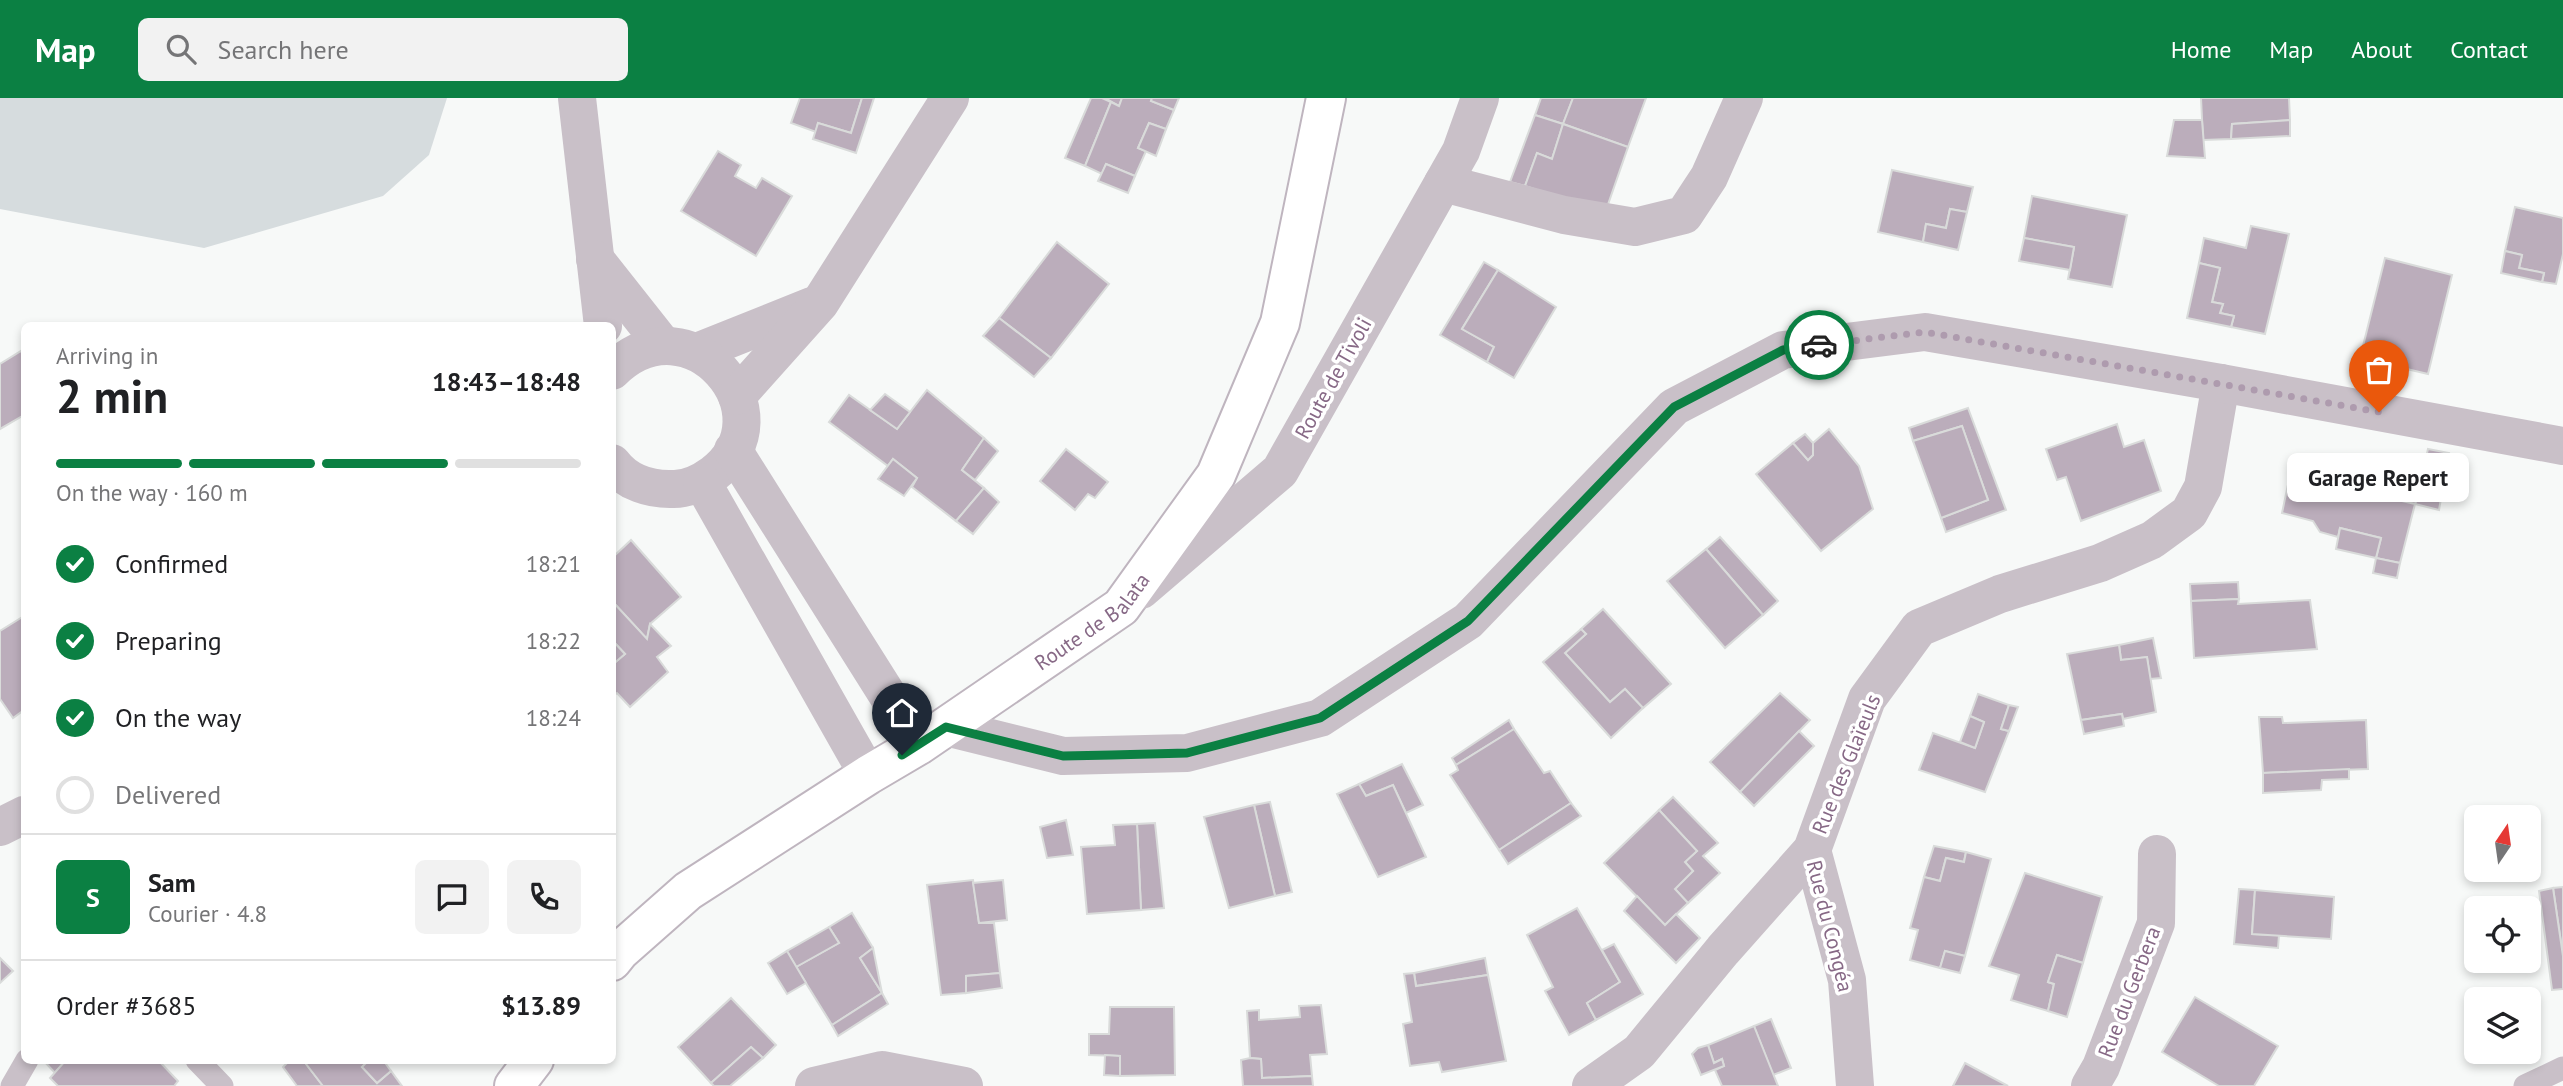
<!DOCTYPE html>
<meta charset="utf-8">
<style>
:root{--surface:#fff;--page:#f2f2f2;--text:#202124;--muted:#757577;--line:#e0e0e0;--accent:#0b8043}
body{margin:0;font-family:"PT Sans",sans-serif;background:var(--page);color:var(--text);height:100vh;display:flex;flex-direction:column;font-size:26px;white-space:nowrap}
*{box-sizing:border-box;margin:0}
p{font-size:23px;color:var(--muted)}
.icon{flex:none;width:38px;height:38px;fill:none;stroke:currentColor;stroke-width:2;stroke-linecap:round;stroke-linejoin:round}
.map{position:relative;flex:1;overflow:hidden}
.panel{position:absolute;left:21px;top:224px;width:595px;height:742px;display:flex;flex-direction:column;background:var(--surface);border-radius:10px;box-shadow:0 4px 10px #0003}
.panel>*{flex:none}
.needle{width:46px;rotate:13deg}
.controls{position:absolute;left:2464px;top:707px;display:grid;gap:14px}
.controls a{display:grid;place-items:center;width:77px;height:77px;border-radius:10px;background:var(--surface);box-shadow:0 4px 10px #0003;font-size:35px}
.pin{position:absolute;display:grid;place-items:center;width:60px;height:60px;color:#fff;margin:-72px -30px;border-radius:50% 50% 50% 0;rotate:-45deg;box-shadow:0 0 7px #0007}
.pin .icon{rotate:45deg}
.courier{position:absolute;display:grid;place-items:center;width:70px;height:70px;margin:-35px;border:5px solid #0b8043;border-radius:50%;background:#fff;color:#222;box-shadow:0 2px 9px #0007}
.bubble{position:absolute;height:49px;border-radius:10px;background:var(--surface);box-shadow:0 4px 10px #0003;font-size:23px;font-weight:800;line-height:49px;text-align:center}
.overview em{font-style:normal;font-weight:800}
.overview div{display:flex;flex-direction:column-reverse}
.overview{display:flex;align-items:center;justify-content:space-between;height:119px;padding:0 35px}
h1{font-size:46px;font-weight:800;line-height:52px}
.bar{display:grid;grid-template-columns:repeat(4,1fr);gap:10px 7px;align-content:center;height:84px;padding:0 35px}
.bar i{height:9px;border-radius:5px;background:var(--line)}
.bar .selected{background:var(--accent)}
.bar p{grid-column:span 4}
.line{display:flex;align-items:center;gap:18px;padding:0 35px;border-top:2px solid var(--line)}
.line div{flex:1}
.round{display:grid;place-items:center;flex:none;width:74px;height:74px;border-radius:10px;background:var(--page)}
ol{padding:0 35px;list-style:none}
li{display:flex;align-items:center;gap:21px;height:77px}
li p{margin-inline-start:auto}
li .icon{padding:7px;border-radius:50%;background:var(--accent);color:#fff;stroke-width:4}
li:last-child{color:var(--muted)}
li i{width:38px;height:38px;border:4px solid var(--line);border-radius:50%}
header{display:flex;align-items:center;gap:42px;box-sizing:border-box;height:98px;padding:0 35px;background:var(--accent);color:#fff}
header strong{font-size:33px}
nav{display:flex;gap:38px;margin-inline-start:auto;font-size:24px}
.search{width:490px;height:63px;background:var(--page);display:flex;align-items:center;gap:18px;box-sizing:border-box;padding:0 24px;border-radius:10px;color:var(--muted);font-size:26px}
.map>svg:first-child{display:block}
.green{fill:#d6dcde}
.building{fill:#bbadbb;stroke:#d9dbda;stroke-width:2}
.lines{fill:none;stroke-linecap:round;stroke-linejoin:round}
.secondary-casing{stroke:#bfb5bf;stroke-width:42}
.service{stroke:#c9c0c8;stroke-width:23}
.minor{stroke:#c9c0c8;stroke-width:38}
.tertiary{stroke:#c9c0c8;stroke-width:38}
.secondary{stroke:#fff;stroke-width:38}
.done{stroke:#ae9bae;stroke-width:7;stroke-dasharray:0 12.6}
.route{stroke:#0b8043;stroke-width:9}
.labels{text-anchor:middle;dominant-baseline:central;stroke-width:7;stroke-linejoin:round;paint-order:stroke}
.street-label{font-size:21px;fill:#876986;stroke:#fff}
</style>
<header>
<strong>Map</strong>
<div class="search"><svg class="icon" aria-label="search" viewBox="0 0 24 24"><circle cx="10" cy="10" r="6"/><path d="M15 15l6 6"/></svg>Search here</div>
<nav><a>Home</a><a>Map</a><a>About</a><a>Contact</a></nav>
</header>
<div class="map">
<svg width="2563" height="988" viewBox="0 0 2563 988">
<rect width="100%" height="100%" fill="#f7f9f8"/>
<!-- green -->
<polygon class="green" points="0,0 447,0 429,57 383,98 204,150 0,111"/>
<!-- building -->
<g class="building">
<polygon points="800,0 862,0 851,35 818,25 816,34 791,25"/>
<polygon points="862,0 874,0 856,55 813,41 818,25 851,35"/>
<polygon points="1091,0 1102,0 1111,4 1085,68 1065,60"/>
<polygon points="1105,0 1122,0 1119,8"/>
<polygon points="1122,0 1152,0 1151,3 1174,12 1166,31 1149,25 1138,50 1146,53 1135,78 1106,66 1102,76 1085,68 1111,4 1119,8"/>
<polygon points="1152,0 1179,0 1174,12 1151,3"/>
<polygon points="1541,0 1573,0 1563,26 1535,17"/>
<polygon points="1573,0 1646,0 1628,49 1563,26"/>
<polygon points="2201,0 2289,0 2290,22 2232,26 2231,41 2203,42"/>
<polygon points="1535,17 1563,26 1552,61 1537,55 1525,88 1510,84"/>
<polygon points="2174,22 2202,22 2205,60 2167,58"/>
<polygon points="2290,22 2290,38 2231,41 2232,26"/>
<polygon points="1149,25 1166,31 1156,58 1138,50"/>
<polygon points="1563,26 1628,49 1605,115 1525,88 1537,55 1552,61"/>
<polygon points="718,53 741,67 735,78 756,90 762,80 792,98 756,158 681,113"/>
<polygon points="1106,66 1135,78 1128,95 1098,83"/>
<polygon points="1892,72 1973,89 1967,114 1950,111 1946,130 1926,126 1923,144 1878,134"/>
<polygon points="2032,98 2127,117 2112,189 2068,181 2074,149 2024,140"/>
<polygon points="2515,109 2563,120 2563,156 2556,186 2542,184 2544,175 2519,170 2522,157 2505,153"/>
<polygon points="1950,111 1967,114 1958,152 1923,144 1926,126 1946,130"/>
<polygon points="2251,128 2289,136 2265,236 2231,229 2234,218 2220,215 2223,206 2212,204 2220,170 2199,165 2204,140 2246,150"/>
<polygon points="2024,140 2074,149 2070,172 2019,163"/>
<polygon points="1057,144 1109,186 1051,260 999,220"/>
<polygon points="2505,153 2522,157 2519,170 2544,175 2542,184 2501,175"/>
<polygon points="2385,160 2452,177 2428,276 2360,260"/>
<polygon points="1484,164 1498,172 1462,231 1494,249 1487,264 1440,237"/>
<polygon points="2199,165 2220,170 2212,204 2223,206 2220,215 2234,218 2231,229 2187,220"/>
<polygon points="1498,172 1556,209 1514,280 1487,264 1494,249 1462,231"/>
<polygon points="999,220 1051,260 1034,279 983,238"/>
<polygon points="21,253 24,258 24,317 0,331 0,266"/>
<polygon points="927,292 984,340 962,372 984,390 956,423 912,389 917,380 893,361 888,368 829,324 849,297 897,331"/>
<polygon points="885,296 910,314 897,331 870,312"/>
<polygon points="1968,310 2006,412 1946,434 1941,420 1988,402 1962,328 1913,343 1909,330"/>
<polygon points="2117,326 2124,349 2144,342 2161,393 2081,423 2066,379 2057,382 2046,351"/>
<polygon points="1962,328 1988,402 1941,420 1913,343"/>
<polygon points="1829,331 1859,368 1873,411 1821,453 1756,376 1793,345 1808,362 1813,357 1813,345"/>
<polygon points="1805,336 1813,345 1813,357 1808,362 1793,345"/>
<polygon points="984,340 998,353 975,382 962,372"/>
<polygon points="1066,351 1108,384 1095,400 1088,396 1075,412 1040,383"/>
<polygon points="2428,351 2449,355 2439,412 2415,406"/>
<polygon points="2294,357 2368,374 2365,384 2418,397 2415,406 2290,377"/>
<polygon points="893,361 917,380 904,398 878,381"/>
<polygon points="2290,377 2415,406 2400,465 2376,460 2381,440 2340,430 2338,439 2320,434 2313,423 2282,415"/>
<polygon points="984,390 999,404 973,436 956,423"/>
<polygon points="2340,430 2381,440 2376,460 2336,451"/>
<polygon points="1720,439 1778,503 1763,517 1706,451"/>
<polygon points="631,442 681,499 650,526 647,541 612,503 612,460"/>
<polygon points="1706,451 1763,517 1725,550 1667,483"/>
<polygon points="2376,460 2400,465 2397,480 2373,475"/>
<polygon points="2238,484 2239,501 2191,503 2190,486"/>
<polygon points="2239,501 2238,506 2310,502 2317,551 2194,560 2191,503"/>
<polygon points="612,503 647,541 650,526 671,548 657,559 668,574 630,609 617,595 612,599 612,567 625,556 612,542"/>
<polygon points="1603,511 1671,586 1643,610 1625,591 1610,604 1565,555 1586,536 1581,531"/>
<polygon points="24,518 24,612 13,620 0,601 0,533"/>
<polygon points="1581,531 1586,536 1565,555 1610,604 1625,591 1643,610 1611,640 1543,564"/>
<polygon points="2153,540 2161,580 2150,581 2147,559 2121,562 2119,547"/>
<polygon points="612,542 625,556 612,567"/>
<polygon points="2119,547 2121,562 2147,559 2156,614 2123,621 2122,616 2081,622 2067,556"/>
<polygon points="1780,595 1810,622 1740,694 1710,664"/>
<polygon points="1978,596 2009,607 2001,631 2009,633 1985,694 1919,672 1933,635 1975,650 1984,624 1970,618"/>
<polygon points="2009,607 2018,609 2009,633 2001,631"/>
<polygon points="2122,616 2124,628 2084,636 2081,622"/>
<polygon points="1970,618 1984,624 1975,650 1960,644"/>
<polygon points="2259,619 2282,619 2283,625 2366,622 2368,671 2263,675"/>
<polygon points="1509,622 1514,631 1456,667 1452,660"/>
<polygon points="1514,631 1544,675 1550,673 1571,705 1499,752 1450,677 1458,672 1456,667"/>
<polygon points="1799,633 1814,648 1754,708 1740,694"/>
<polygon points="1402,666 1423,707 1406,715 1393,687 1366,698 1359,686"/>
<polygon points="2349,671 2349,681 2322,682 2321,692 2263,695 2263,675"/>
<polygon points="1359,686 1366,698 1393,687 1426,759 1378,779 1337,696"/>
<polygon points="1673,699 1718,745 1703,758 1720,775 1688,805 1675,791 1693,773 1685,764 1697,753 1659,712"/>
<polygon points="1270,704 1292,794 1275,798 1254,707"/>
<polygon points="1571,705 1581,718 1508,766 1499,752"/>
<polygon points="1254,707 1275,798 1229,810 1204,719"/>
<polygon points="1659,712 1697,753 1685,764 1693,773 1675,791 1688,805 1665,827 1604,765"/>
<polygon points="1066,722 1073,757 1047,760 1040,729"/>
<polygon points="1155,725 1164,810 1141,812 1137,726"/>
<polygon points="1137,726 1141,812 1087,816 1081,749 1115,747 1113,727"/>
<polygon points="1934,748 1966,754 1964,764 1946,760 1940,783 1924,779"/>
<polygon points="1966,754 1991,761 1965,858 1945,853 1940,870 1910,862 1918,832 1910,830 1924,779 1940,783 1946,760 1964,764"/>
<polygon points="2025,775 2102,799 2083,865 2057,857 2048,884 2054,886 2048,913 2011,902 2019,877 1989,868"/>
<polygon points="973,782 979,825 994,825 1000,875 966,878 966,895 941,897 927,787"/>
<polygon points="1003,782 1007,822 979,825 973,785"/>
<polygon points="2563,789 2563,858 2553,790"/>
<polygon points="2553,790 2563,858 2563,891 2552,892 2539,793"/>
<polygon points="2239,791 2255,792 2252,836 2279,837 2278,850 2234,846"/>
<polygon points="2255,792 2334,799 2331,841 2252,836"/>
<polygon points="1637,798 1665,827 1676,816 1700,840 1676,865 1624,813"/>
<polygon points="1577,810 1620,884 1587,905 1596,922 1569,937 1545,893 1553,889 1527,837"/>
<polygon points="852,815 873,850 860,860 882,895 832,927 796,869 839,845 829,829"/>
<polygon points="829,829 839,845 796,869 787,853"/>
<polygon points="1614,846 1643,896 1596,922 1587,905 1620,884 1602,852"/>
<polygon points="873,850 882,895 860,860"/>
<polygon points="787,853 806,885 787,896 768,865"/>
<polygon points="1945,853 1965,858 1960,875 1940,870"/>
<polygon points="2057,857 2083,865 2067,919 2048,913 2054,886 2048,884"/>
<polygon points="0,860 13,873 0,885"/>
<polygon points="1485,860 1488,877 1416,888 1414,875"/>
<polygon points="1000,875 1002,890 966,895 966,878"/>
<polygon points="1414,875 1416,888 1488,877 1506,963 1442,974 1439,964 1410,968 1403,926 1412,924 1404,876"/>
<polygon points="882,895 888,906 838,938 832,927"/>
<polygon points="2195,899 2278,948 2254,988 2219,988 2162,954"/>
<polygon points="731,900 776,947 763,960 751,949 711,985 678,949"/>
<polygon points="1321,907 1327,956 1310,957 1312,978 1262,980 1261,961 1250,960 1247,913 1259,912 1259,922 1300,919 1299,908"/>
<polygon points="1110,909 1174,909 1175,977 1120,978 1120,958 1089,957 1089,936 1109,936"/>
<polygon points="1771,921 1791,970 1773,977 1754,928"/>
<polygon points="1754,928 1778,988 1722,988 1715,972 1724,968 1722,961 1714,965 1708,947"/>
<polygon points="1708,947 1714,965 1722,961 1724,968 1701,977 1692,956 1698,950"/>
<polygon points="751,949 763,960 730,988 714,988 711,985"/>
<polygon points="1105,957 1120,958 1120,978 1104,977"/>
<polygon points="1250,960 1261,961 1262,980 1312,978 1313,988 1243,988 1241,962"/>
<polygon points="43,962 66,962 55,975"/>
<polygon points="66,962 158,962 178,983 174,988 58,988 50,980"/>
<polygon points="290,962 303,962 323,988 297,988 283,969"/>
<polygon points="303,962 369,962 362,969 377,985 391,973 402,988 323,988"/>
<polygon points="369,962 383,962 391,973 377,985 362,969"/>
<polygon points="1965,965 2008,988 1953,988"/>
</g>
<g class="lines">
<!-- secondary casing -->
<g class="secondary-casing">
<g id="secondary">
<path id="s1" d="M612 863 620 853 688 793 868 677 919 647 1121 509 1216 377 1280 225 1326 0"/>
<polyline points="514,988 534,962"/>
</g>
</g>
<!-- service -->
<g class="service">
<polyline points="197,962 222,988"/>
<polyline points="12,988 27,962"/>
<polyline points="2525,988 2563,970"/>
</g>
<!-- minor -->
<g class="minor">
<polyline points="577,0 603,228"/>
<polyline points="1443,85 1564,117 1635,129 1684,117 1709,79 1744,0"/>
<polyline points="595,161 663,247"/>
<polyline points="697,254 812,208"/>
<path d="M612 273C690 196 792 317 713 376 702 384 688 391 674 391 651 392 627 385 612 365"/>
<polyline points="737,298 820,205 950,0"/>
<polyline points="733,352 919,647"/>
<polyline points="702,384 868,677"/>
<polyline points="1141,492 1280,373 1461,53 1480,0"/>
<polyline points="0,729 24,717"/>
<polyline points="1812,752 1847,882 1855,988"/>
<polyline points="814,988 882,972 964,988"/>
<polyline points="1591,988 1639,954 1723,852 1812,752 1867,601 1919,530 2000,496 2100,465 2152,442 2189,415 2203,389 2221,285"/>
<polyline points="2090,988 2101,969 2156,825 2157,756"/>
</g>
<!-- tertiary -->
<polyline class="tertiary" points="946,629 1063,658 1187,655 1320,620 1468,523 1674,309 1783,252 1925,234 2221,285 2563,348"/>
<!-- secondary -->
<use href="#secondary" class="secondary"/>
</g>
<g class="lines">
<!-- done -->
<polyline class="done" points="1819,247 1925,234 2379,314"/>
<!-- route -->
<polyline class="route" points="902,657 946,629 1063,658 1112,657 1187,655 1320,620 1468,523 1674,309 1783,252 1819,247"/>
</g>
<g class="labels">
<!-- street labels -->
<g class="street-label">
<text transform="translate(1333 280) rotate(-61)">Route de Tivoli</text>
<text stroke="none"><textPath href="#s1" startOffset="590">Route de Balata</textPath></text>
<text transform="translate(1846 666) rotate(-68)">Rue des Glaïeuls</text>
<text transform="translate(1830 828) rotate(76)">Rue du Congéa</text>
<text transform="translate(2129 894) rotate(-69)">Rue du Gerbera</text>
</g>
</g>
</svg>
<div class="controls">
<a><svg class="needle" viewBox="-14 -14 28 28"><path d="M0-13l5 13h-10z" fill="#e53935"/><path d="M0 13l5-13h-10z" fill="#757577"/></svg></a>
<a><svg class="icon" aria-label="locate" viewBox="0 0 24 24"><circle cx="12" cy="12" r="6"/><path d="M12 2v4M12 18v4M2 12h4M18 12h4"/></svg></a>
<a><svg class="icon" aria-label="layers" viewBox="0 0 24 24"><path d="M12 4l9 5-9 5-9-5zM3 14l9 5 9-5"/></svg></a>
</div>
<div class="pin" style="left:2379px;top:314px;background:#ea580c"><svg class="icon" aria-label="bag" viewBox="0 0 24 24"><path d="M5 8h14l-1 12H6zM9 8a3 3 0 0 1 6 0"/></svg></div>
<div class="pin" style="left:902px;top:657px;background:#1f2937"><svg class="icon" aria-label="home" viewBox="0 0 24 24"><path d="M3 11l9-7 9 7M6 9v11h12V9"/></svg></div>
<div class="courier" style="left:1819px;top:247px"><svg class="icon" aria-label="car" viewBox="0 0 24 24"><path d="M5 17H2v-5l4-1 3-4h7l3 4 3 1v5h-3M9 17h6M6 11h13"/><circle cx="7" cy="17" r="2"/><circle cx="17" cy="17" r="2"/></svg></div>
<div class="bubble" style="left:2287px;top:355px;width:182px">Garage Repert</div>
<section class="panel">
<div class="overview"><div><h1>2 min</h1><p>Arriving in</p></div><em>18:43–18:48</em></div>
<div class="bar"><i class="selected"></i><i class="selected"></i><i class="selected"></i><i></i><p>On the way · 160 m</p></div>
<ol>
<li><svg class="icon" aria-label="check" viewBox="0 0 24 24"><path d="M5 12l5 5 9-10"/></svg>Confirmed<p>18:21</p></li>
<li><svg class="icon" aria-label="check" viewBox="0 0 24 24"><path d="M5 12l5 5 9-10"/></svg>Preparing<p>18:22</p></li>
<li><svg class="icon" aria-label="check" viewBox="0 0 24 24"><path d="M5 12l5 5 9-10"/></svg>On the way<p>18:24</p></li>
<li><i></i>Delivered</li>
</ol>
<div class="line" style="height:126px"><b class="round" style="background:var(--accent);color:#fff">S</b><div><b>Sam</b><p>Courier · 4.8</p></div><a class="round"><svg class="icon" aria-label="chat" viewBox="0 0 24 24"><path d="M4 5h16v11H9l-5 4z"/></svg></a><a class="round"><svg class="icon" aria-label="phone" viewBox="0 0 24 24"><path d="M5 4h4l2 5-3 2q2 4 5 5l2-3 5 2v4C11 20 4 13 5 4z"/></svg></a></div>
<div class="line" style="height:91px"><div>Order #3685</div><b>$13.89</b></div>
</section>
</div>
